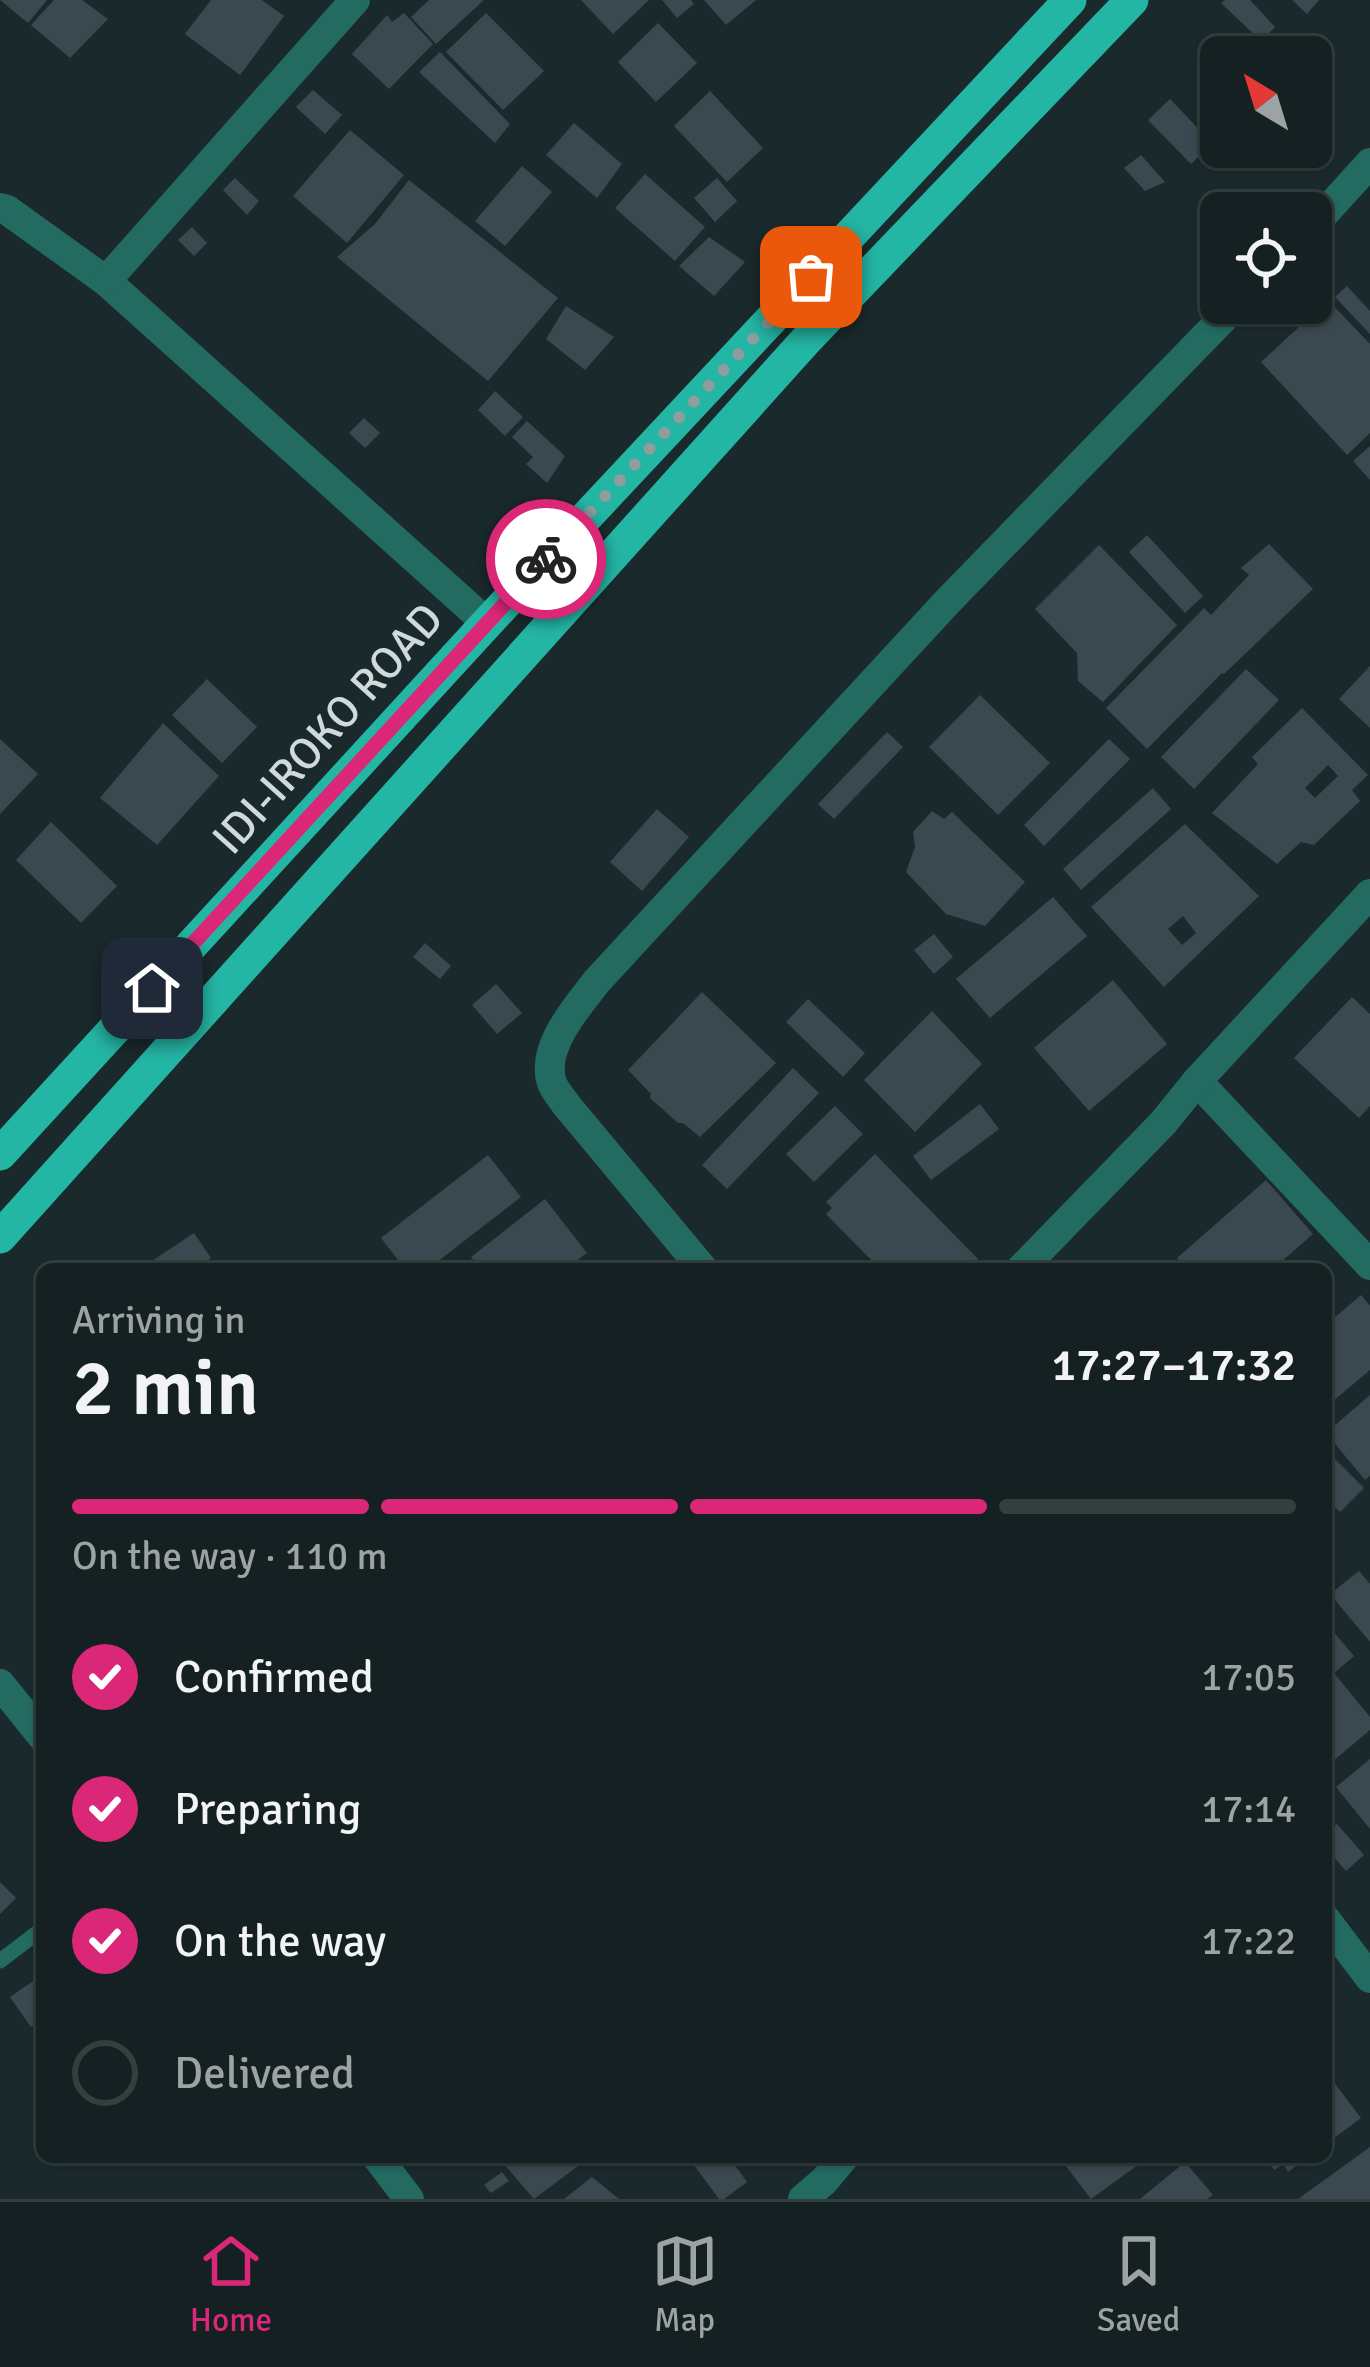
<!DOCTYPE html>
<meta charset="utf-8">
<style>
:root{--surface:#142021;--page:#212d2e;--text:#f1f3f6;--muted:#9da3a5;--line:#333e3f;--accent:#db2777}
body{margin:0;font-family:Signika,sans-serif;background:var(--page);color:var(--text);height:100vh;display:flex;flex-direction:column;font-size:45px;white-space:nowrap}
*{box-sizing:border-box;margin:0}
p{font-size:39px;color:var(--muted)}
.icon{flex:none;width:66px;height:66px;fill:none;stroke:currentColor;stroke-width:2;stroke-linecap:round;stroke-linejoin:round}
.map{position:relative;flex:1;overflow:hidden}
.panel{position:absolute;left:36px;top:1263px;width:1296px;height:900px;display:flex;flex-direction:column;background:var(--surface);border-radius:18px;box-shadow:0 3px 9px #0004,0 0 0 3px var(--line)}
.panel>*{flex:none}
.needle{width:78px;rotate:322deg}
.fabs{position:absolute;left:1200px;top:36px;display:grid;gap:24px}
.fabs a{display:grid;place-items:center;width:132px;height:132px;border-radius:18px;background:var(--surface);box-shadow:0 3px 9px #0004,0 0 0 3px var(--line);font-size:60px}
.pin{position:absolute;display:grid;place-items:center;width:102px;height:102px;color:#fff;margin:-51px;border-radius:24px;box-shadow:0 6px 18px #0006}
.courier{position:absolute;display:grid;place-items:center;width:120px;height:120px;margin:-60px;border:9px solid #db2777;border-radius:50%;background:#fff;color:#222;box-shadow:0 3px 15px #0007}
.headline em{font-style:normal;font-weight:600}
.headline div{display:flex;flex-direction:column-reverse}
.headline{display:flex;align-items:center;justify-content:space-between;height:204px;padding:0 36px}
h1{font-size:78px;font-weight:600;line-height:90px}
.bar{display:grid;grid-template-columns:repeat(4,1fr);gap:18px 12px;align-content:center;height:144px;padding:0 36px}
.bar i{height:15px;border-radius:9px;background:var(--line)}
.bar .current{background:var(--accent)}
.bar p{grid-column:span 4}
ol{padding:0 36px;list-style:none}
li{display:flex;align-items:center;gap:36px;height:132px}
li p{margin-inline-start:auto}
li .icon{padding:12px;border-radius:50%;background:var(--accent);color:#fff;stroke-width:4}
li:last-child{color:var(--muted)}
li i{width:66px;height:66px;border:6px solid var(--line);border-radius:50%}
.menu{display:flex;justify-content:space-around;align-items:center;height:168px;border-top:3px solid var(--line);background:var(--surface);font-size:33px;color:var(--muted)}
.menu a{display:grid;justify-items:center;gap:6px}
.menu .current{color:var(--accent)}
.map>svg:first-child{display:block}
.building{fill:#3a484f;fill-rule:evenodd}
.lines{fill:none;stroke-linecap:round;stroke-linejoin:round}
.service{stroke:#236a61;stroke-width:15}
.minor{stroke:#236a61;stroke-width:30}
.trunk{stroke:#24b6a5;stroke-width:33}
.done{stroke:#909c9e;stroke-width:12;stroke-dasharray:0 21.6}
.route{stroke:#db2777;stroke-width:15}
.labels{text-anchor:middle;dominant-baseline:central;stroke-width:9;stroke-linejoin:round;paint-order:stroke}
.street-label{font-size:45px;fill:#d0dadb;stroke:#1a2a2c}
</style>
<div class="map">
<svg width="1370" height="2199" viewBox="0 0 1370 2199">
<rect width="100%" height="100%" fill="#1a2a2c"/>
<!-- building -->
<g class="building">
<polygon points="0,0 47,0 28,23"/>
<polygon points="54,0 82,0 108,19 70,58 31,25"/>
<polygon points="211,0 262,0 284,16 240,75 185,34"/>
<polygon points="429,0 484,0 436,44 411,17"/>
<polygon points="581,0 649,0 613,34"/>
<polygon points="662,0 691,0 694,4 677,18"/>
<polygon points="704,0 756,0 726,25"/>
<polygon points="1225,0 1250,0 1275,27 1261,41 1221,3"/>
<polygon points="1292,0 1319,0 1307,14"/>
<polygon points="404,13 433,44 389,89 352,54 387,15 392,22"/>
<polygon points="486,13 544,71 503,110 446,52"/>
<polygon points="658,23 697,63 656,102 618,62"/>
<polygon points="440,52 510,124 495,143 419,72"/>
<polygon points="313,90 342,115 325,134 296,107"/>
<polygon points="710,91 763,148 727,182 674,126"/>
<polygon points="1170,99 1212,143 1191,164 1148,120"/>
<polygon points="574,123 622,164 597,198 546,155"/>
<polygon points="350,130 404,175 347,243 293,196"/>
<polygon points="1141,155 1165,182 1145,191 1124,168"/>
<polygon points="522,166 552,192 505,246 475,221"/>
<polygon points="645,174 705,227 675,261 615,208"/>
<polygon points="235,178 259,201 247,215 223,190"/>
<polygon points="717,178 737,201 715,222 694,198"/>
<polygon points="409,180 558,298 488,381 337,257 375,224"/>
<polygon points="192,227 207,243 194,256 178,240"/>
<polygon points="709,237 745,262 714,296 679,266"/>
<polygon points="1347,286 1370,311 1370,334 1335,297"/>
<polygon points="1328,300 1370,344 1370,433 1347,455 1261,362"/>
<polygon points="566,306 614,337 585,370 546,339"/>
<polygon points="495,391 523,417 505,436 478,410"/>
<polygon points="364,418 380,433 365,448 349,433"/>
<polygon points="527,421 565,456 547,483 526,464 533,457 512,437"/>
<polygon points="1370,446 1370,480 1353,461"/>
<polygon points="1147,535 1203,596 1185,613 1129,552"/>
<polygon points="1269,544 1313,589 1224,674 1222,673 1147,749 1106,708 1204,608 1211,615 1249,575 1241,568"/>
<polygon points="1099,545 1177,625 1103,702 1078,681 1077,653 1035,609"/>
<polygon points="1370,666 1370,728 1339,699"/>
<polygon points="1246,669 1279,700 1194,789 1161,757"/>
<polygon points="207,679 257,727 222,763 172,715"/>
<polygon points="980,695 1050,763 998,815 929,747"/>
<path d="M1302 708 1368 775 1352 790 1360 801 1314 845 1301 842 1277 864 1212 813 1258 764 1252 757ZM1328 765 1338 776 1315 798 1305 788Z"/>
<polygon points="163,723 219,776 157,845 100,798"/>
<polygon points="887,732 903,747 834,819 818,804"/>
<polygon points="0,739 38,774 0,814"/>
<polygon points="1109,739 1130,759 1044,846 1024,825"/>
<polygon points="1153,788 1171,809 1081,890 1063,869"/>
<polygon points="657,809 689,837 642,891 610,862"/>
<polygon points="932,811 944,819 952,812 1025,882 985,926 946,914 906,872 915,847 913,832"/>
<polygon points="51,822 117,886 81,923 16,860"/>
<path d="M1185 824 1259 896 1164 987 1091 907ZM1183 916 1196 933 1182 945 1168 929Z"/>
<polygon points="1053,897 1087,936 990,1018 956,979"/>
<polygon points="934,934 953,957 934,974 914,950"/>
<polygon points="425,943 451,966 440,979 413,957"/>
<polygon points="1113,980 1167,1044 1089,1111 1034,1048"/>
<polygon points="496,984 522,1013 497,1034 472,1005"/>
<polygon points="702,992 776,1063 700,1137 683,1123 678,1123 650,1098 651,1094 628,1070"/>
<polygon points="1352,997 1370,1014 1370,1106 1359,1118 1294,1058"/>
<polygon points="808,999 865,1053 843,1077 786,1022"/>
<polygon points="932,1011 982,1064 915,1132 864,1080"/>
<polygon points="793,1068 819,1093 727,1189 702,1165"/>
<polygon points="980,1104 999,1129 931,1180 913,1156"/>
<polygon points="835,1106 863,1134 814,1182 786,1154"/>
<polygon points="875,1154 978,1259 969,1269 880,1269 826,1214 832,1208 826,1202"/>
<polygon points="488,1155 521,1197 428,1269 405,1269 381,1238"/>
<polygon points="1266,1180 1313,1234 1273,1269 1186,1269 1177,1258"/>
<polygon points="545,1199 587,1253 566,1269 481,1269 471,1257"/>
<polygon points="194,1233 211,1258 195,1269 140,1269"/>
<polygon points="1361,1295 1370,1306 1370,1370 1326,1407 1326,1325"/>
<polygon points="1370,1395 1370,1476 1365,1480 1326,1433"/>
<polygon points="1326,1450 1364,1488 1340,1512 1326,1498"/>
<polygon points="1359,1571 1370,1584 1370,1642 1330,1594"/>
<polygon points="1326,1623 1354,1656 1334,1673 1370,1717 1370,1730 1326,1767"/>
<polygon points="1370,1759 1370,1829 1336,1787"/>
<polygon points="1337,1824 1364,1855 1346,1871 1326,1848 1326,1833"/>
<polygon points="0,1882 16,1898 0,1914"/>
<polygon points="42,1975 42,2019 31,2027 10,1997"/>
<polygon points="1326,2072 1361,2118 1326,2144"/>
<polygon points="1370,2147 1370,2199 1298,2199"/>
<polygon points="498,2157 590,2157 534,2199"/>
<polygon points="688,2157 729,2157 747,2182 724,2199 719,2199"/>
<polygon points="1059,2157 1149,2157 1091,2199"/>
<polygon points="1265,2157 1308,2157 1288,2172 1283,2164 1274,2170"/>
<polygon points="1185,2162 1213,2195 1207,2199 1140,2199"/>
<polygon points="502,2172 509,2181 491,2193 484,2185"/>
<polygon points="592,2177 619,2199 564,2199"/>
</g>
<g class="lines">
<!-- service -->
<polyline class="service" points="0,1961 42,1929"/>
<!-- minor -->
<g class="minor">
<polyline points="0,208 7,210 106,281 487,623"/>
<polyline points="1311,228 1370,163"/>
<polyline points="106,281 355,0"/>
<polyline points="1197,1081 1370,1265"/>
<path d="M703 1269 568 1107C563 1100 555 1091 552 1083 540 1048 577 1007 597 981L948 601 1238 303"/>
<polyline points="1021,1269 1163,1123 1197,1081 1370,894"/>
<polyline points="0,1684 42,1736"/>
<polyline points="1326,1920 1370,1978"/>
<polyline points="377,2157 409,2199"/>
<polyline points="803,2199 824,2181 844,2157"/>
</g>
<!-- trunk -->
<g class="trunk">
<polyline points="0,1154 487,623 1070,0"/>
<polyline points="0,1237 808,338 1132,0"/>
</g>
</g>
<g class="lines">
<!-- done -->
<polyline class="done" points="546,559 811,277"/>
<!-- route -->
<polyline class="route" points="152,988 546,559"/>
</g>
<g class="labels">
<!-- street labels -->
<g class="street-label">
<text transform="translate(328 729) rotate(-48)">IDI-IROKO ROAD</text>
</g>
</g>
</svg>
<div class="fabs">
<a><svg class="needle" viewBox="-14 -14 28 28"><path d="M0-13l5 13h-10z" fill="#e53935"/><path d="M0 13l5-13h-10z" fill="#9da3a5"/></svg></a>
<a><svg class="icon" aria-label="locate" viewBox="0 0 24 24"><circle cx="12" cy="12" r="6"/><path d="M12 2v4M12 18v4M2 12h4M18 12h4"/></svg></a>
</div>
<div class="pin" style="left:811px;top:277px;background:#ea580c"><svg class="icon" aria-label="bag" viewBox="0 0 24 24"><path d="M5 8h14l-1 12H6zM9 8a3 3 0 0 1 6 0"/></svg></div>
<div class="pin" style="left:152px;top:988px;background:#1f2937"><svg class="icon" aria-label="home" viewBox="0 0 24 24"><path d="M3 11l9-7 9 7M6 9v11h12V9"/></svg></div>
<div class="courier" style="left:546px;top:559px"><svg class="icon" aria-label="bike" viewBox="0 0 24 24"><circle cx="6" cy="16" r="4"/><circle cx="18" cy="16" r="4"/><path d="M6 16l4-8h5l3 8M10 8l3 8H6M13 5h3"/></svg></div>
<section class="panel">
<div class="headline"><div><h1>2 min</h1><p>Arriving in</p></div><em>17:27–17:32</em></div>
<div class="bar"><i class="current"></i><i class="current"></i><i class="current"></i><i></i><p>On the way · 110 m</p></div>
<ol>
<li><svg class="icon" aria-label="check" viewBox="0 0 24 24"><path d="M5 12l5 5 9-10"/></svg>Confirmed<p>17:05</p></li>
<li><svg class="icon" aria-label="check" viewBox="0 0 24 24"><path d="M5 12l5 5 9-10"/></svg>Preparing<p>17:14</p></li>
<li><svg class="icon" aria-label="check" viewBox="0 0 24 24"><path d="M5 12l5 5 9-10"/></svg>On the way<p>17:22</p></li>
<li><i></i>Delivered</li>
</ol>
</section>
</div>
<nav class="menu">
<a class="current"><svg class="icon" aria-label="home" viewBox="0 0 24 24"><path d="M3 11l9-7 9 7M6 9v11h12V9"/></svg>Home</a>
<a><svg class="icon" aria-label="map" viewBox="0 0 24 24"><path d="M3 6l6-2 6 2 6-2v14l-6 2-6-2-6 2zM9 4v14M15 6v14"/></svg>Map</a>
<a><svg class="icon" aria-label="saved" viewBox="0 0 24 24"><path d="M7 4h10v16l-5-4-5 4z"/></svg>Saved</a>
</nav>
